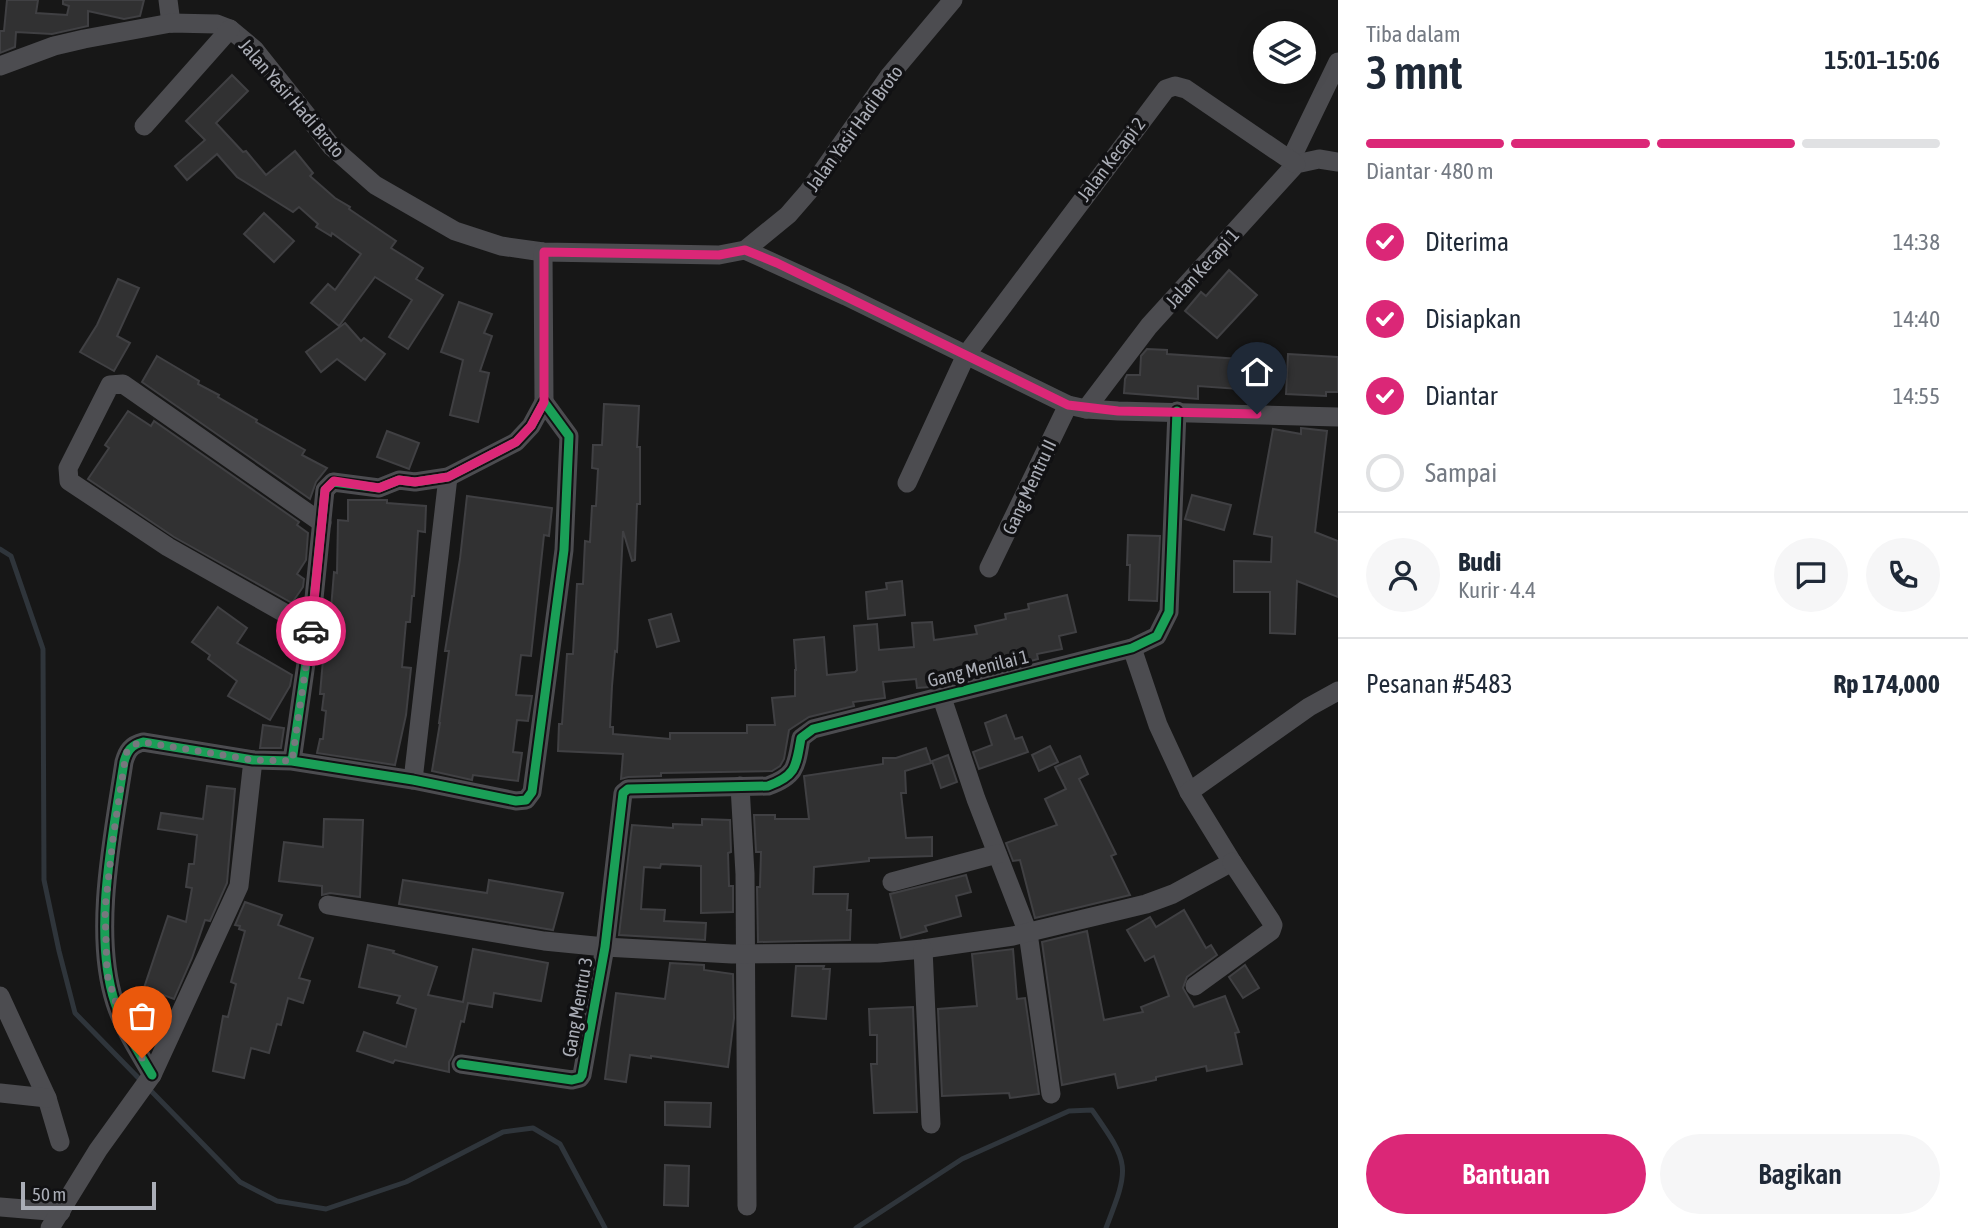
<!DOCTYPE html>
<html lang="id">
<meta charset="utf-8">
<style>
:root{--surface:#fff;--page:#f6f6f7;--text:#1f2937;--muted:#747a83;--line:#e0e1e3;--accent:#db2777}
body{margin:0;font-family:"Asap Condensed",sans-serif;background:var(--page);color:var(--text);height:100vh;display:flex;flex-direction:column;font-size:26px;white-space:nowrap}
*{box-sizing:border-box;margin:0}
p{font-size:23px;color:var(--muted)}
.icon{flex:none;width:38px;height:38px;fill:none;stroke:currentColor;stroke-width:2;stroke-linecap:round;stroke-linejoin:round}
.map{position:relative;flex:1;overflow:hidden}
.side{display:flex;flex-direction:column;background:var(--surface);width:630px}
.side>*{flex:none}
.tools{position:absolute;left:1253px;top:21px;display:grid;gap:14px}
.tools a{display:grid;place-items:center;width:63px;height:63px;border-radius:50%;background:var(--surface);box-shadow:0 4px 18px #0003;font-size:35px}
.scale{position:absolute;left:21px;bottom:18px;width:135px;box-sizing:border-box;padding-left:7px;border:4px solid #aaadb6;border-top:0;font-size:19px;line-height:24px;white-space:nowrap;color:#aaadb6;-webkit-text-stroke:5px #111113;paint-order:stroke}
.pin{position:absolute;display:grid;place-items:center;width:60px;height:60px;color:#fff;margin:-72px -30px;border-radius:50% 50% 50% 0;rotate:-45deg;box-shadow:0 0 7px #0007}
.pin .icon{rotate:45deg}
.courier{position:absolute;display:grid;place-items:center;width:70px;height:70px;margin:-35px;border:5px solid #db2777;border-radius:50%;background:#fff;color:#222;box-shadow:0 2px 9px #0007}
.summary em{font-style:normal;font-weight:600}
.summary div{display:flex;flex-direction:column-reverse}
.summary{display:flex;align-items:center;justify-content:space-between;height:119px;padding:0 28px}
h1{font-size:46px;font-weight:600;line-height:52px}
.bar{display:grid;grid-template-columns:repeat(4,1fr);gap:10px 7px;align-content:center;height:84px;padding:0 28px}
.bar i{height:9px;border-radius:5px;background:var(--line)}
.bar .current{background:var(--accent)}
.bar p{grid-column:span 4}
.line{display:flex;align-items:center;gap:18px;padding:0 28px;border-top:2px solid var(--line)}
.line div{flex:1}
.round{display:grid;place-items:center;flex:none;width:74px;height:74px;border-radius:37px;background:var(--page)}
ol{padding:0 28px;list-style:none}
li{display:flex;align-items:center;gap:21px;height:77px}
li p{margin-inline-start:auto}
li .icon{padding:7px;border-radius:50%;background:var(--accent);color:#fff;stroke-width:4}
li:last-child{color:var(--muted)}
li i{width:38px;height:38px;border:4px solid var(--line);border-radius:50%}
.primary-button{display:flex;gap:14px;margin-top:auto;padding:14px 28px}
.primary-button a{flex:1;height:80px;border-radius:42px;background:var(--accent);color:#fff;font-size:28px;font-weight:600;line-height:80px;text-align:center}
.primary-button a+a{background:var(--page);color:var(--text)}
main{display:flex;flex:1;min-height:0}
.map>svg:first-child{display:block}
.lines{fill:none;stroke-linecap:round;stroke-linejoin:round}
.stream{stroke:#2f353b;stroke-width:5}
.building{fill:#313132;stroke:#404043;stroke-width:2}
.minor{stroke:#4c4c50;stroke-width:19}
.cycleway-casing{stroke:#111113;stroke-width:13}
.cycleway{stroke:#1a9f57;stroke-width:9}
.done{stroke:#77787e;stroke-width:7;stroke-dasharray:0 12.6}
.route{stroke:#db2777;stroke-width:9}
.labels{text-anchor:middle;dominant-baseline:central;stroke-width:7;stroke-linejoin:round;paint-order:stroke}
.street-label{font-size:19px;fill:#aaadb6;stroke:#111113}
</style>
<main>
<div class="map">
<svg width="1338" height="1228" viewBox="0 0 1338 1228">
<rect width="100%" height="100%" fill="#171717"/>
<g class="lines">
<!-- stream -->
<g class="stream">
<polyline points="0,549 11,556 43,649 44,880 59,951 75,1013 240,1182 277,1201 326,1209 406,1182 503,1132 533,1128 560,1144 605,1228"/>
<path d="M856 1228 962 1159 1069 1111 1092 1110C1130 1164 1130 1166 1106 1228"/>
</g>
</g>
<!-- building -->
<g class="building">
<polygon points="7,0 38,0 36,13 67,15 69,6 63,4 63,0 144,0 140,16 124,19 88,11 88,26 52,34 16,32 15,47 0,53 0,31 4,31"/>
<polygon points="232,75 248,91 216,123 243,152 246,151 266,175 295,151 313,173 310,176 335,198 350,207 349,209 396,241 391,248 423,268 416,279 443,295 408,349 389,337 412,300 375,277 339,326 311,303 328,284 335,290 361,254 332,233 331,236 316,227 318,224 299,207 293,212 237,177 217,154 187,180 175,166 205,140 186,121"/>
<polygon points="264,213 294,241 274,262 244,234"/>
<polygon points="1229,270 1257,295 1217,338 1185,311 1201,292 1206,296"/>
<polygon points="118,279 139,288 117,336 130,343 114,371 80,352 97,325"/>
<polygon points="459,302 492,314 484,333 492,336 480,371 489,373 478,422 450,415 463,360 441,352"/>
<polygon points="345,323 361,341 364,338 385,354 365,380 337,359 321,372 306,352"/>
<polygon points="1147,349 1167,350 1167,354 1240,359 1239,389 1198,386 1198,399 1124,393 1125,379 1127,375 1140,375 1141,356"/>
<polygon points="1288,354 1338,357 1338,392 1326,392 1326,396 1286,394"/>
<polygon points="157,356 199,381 198,384 219,395 218,397 257,420 256,422 305,450 302,455 327,468 316,482 310,499 142,382"/>
<polygon points="604,404 639,406 637,447 640,447 640,504 637,504 635,560 632,561 623,531 617,652 615,651 612,686 610,727 613,727 613,734 670,739 670,733 747,733 747,725 775,725 772,698 795,696 795,670 796,670 794,640 824,637 827,675 855,672 857,670 854,626 877,624 879,650 914,647 912,623 932,622 934,640 977,634 975,626 1006,619 1005,614 1029,609 1028,604 1067,595 1076,632 1059,636 1062,649 1037,654 1038,659 982,674 937,679 937,683 930,687 917,688 916,679 883,682 885,698 853,702 854,706 809,717 789,730 784,759 780,766 772,771 661,773 661,776 628,777 621,779 623,754 558,751 559,724 562,724 567,654 573,654 577,584 583,584 585,541 590,542 592,506 596,506 598,469 592,468 593,445 602,445"/>
<polygon points="128,411 151,426 154,421 299,522 297,525 308,533 306,560 297,574 304,579 303,587 292,603 174,537 88,479 109,448 105,445"/>
<polygon points="1301,428 1327,431 1315,532 1338,541 1338,597 1297,581 1295,634 1270,633 1270,592 1234,592 1234,561 1271,562 1272,537 1254,534 1273,429 1301,434"/>
<polygon points="387,431 419,443 409,469 377,457"/>
<polygon points="1192,495 1231,505 1224,530 1185,519"/>
<polygon points="467,496 552,508 549,536 544,535 531,656 521,655 516,695 532,696 528,721 517,720 513,752 522,753 518,781 473,775 472,780 432,771 440,723 439,723 449,651 445,651 460,559"/>
<polygon points="348,500 387,500 387,503 426,506 425,532 418,531 414,596 412,596 410,622 406,622 402,667 411,668 406,715 395,765 317,753 320,739 323,739 326,711 322,710 324,694 320,694 325,637 327,637 328,609 331,609 334,572 337,573 338,520 348,521"/>
<polygon points="1128,535 1160,536 1157,601 1129,600 1130,565 1127,565"/>
<polygon points="902,581 905,615 868,619 866,592 887,589 886,583"/>
<polygon points="218,607 247,628 237,643 292,675 290,686 270,720 228,696 237,681 208,659 210,655 192,642"/>
<polygon points="671,614 679,641 657,647 649,620"/>
<polygon points="1006,715 1015,739 1022,737 1028,752 979,769 973,752 992,745 985,723"/>
<polygon points="263,725 284,728 281,748 260,748"/>
<polygon points="1050,746 1058,762 1039,771 1032,755"/>
<polygon points="926,748 931,763 905,771 906,793 901,793 906,838 932,837 932,856 869,858 869,861 814,867 813,894 848,894 847,910 851,910 850,940 758,942 757,887 760,887 761,852 756,852 754,815 775,815 775,819 809,819 804,776 883,764 883,758 896,758"/>
<polygon points="948,755 957,782 941,788 932,761"/>
<polygon points="1080,756 1088,774 1079,779 1116,854 1111,856 1130,895 1035,918 1020,860 1013,861 1006,843 1057,825 1045,799 1066,789 1055,767"/>
<polygon points="207,786 235,789 227,883 210,921 205,920 192,958 174,999 144,988 168,916 186,922 192,888 186,887 189,864 194,864 197,835 158,829 161,813 203,819"/>
<polygon points="324,819 363,820 360,897 330,893 322,895 322,886 279,881 284,842 323,847"/>
<polygon points="702,819 730,820 731,852 728,853 729,886 733,886 733,912 701,913 701,866 661,864 660,868 644,867 641,909 665,910 664,921 706,923 705,940 619,935 632,825 673,828 673,824 702,825"/>
<polygon points="966,875 971,892 956,896 961,916 925,926 927,931 901,938 890,894"/>
<polygon points="403,880 487,893 489,880 563,893 553,930 399,904"/>
<polygon points="245,902 282,915 278,925 313,938 299,978 310,981 303,1003 288,998 281,1025 277,1024 269,1053 251,1048 244,1078 213,1071 223,1016 228,1017 236,984 231,982 245,931 239,929 240,926 235,925"/>
<polygon points="1184,910 1206,948 1211,945 1217,955 1187,977 1183,988 1194,1007 1225,996 1239,1032 1235,1033 1242,1064 1207,1071 1206,1066 1156,1077 1156,1080 1118,1088 1115,1074 1062,1085 1042,942 1087,931 1104,1020 1143,1012 1141,1007 1169,996 1154,956 1145,961 1127,930 1150,917 1156,927"/>
<polygon points="368,945 394,951 393,953 437,967 428,995 463,1002 473,949 548,963 541,1001 494,993 492,1007 468,1003 464,1022 461,1021 453,1055 449,1062 449,1072 395,1060 393,1063 357,1051 364,1032 406,1047 416,1009 397,1003 400,996 359,987"/>
<polygon points="1013,949 1017,999 1025,998 1039,1094 1010,1098 1009,1093 942,1096 938,1009 977,1006 972,954"/>
<polygon points="670,963 704,965 704,970 733,974 734,1018 728,1067 651,1056 651,1058 630,1055 626,1082 605,1079 616,993 665,999"/>
<polygon points="1245,965 1259,988 1243,998 1229,977"/>
<polygon points="796,966 824,966 823,969 830,969 826,1019 792,1016"/>
<polygon points="913,1007 917,1112 874,1113 871,1064 877,1064 877,1035 870,1035 869,1009"/>
<polygon points="665,1102 711,1103 710,1127 665,1125"/>
<polygon points="665,1165 689,1166 688,1206 664,1205"/>
</g>
<g class="lines">
<!-- minor -->
<g class="minor">
<polyline points="168,0 171,23"/>
<polyline points="0,66 54,46 84,39 171,23 217,24 230,29 254,49 332,147 375,185 455,231 501,246 543,252 719,255 745,250 788,215 808,192 890,75 953,0"/>
<polyline points="144,126 230,29"/>
<polyline points="1291,159 1338,62"/>
<polyline points="745,250 846,296 1068,405 1086,409 1118,411 1338,417"/>
<polyline points="543,252 544,402"/>
<polyline points="1086,409 1149,326 1296,164 1319,159 1338,162"/>
<polyline points="907,483 966,355 1166,89 1175,86 1186,89 1296,164"/>
<polyline points="989,568 1068,405"/>
<polyline points="311,628 168,547 69,481 68,468 110,385 123,384 322,523"/>
<polyline points="1132,648 1158,725 1189,792"/>
<polyline points="941,695 976,799 1028,933 1051,1094"/>
<polyline points="413,780 448,477"/>
<polyline points="740,786 745,874 747,1206"/>
<polyline points="892,882 997,854"/>
<polyline points="328,905 544,941 605,947 732,954 879,953 923,949 1013,936 1146,904 1173,894 1232,862 1189,792 1309,707 1338,691"/>
<polyline points="923,949 931,1124"/>
<polyline points="1195,986 1271,931 1273,925 1271,921 1232,862"/>
<polyline points="0,996 47,1098 60,1142"/>
<path d="M461 1064 572 1080 580 1078 582 1075 605 947 623 793 628 789 768 786C796 776 796 767 801 738L813 729 1132 648 1157 636 1169 612 1177 411"/>
<path d="M152 1075C138 1051 123 1028 115 1003 92 933 113 834 124 762 127 751 131 745 143 742L253 760 292 761 413 780 516 801 526 800 532 792 564 550 569 436 544 402 531 426 516 442 448 477 415 482 399 480 379 488 333 482 325 490 311 628 292 761"/>
<polyline points="0,1093 47,1098"/>
<polyline points="0,1207 61,1212"/>
<polyline points="50,1228 98,1150 152,1075 239,886 253,760"/>
</g>
<!-- cycleway casing -->
<g class="cycleway-casing">
<g id="cycleway">
<path d="M461 1064 572 1080 580 1078 582 1075 605 947 623 793 628 789 768 786C796 776 796 767 801 738L813 729 1132 648 1157 636 1169 612 1177 411"/>
<path d="M152 1075C138 1051 123 1028 115 1003 92 933 113 834 124 762 127 751 131 745 143 742L253 760 292 761 413 780 516 801 526 800 532 792 564 550 569 436 544 402 531 426 516 442 448 477 415 482 399 480 379 488 333 482 325 490 311 628 292 761"/>
</g>
</g>
<!-- cycleway -->
<use href="#cycleway" class="cycleway"/>
</g>
<g class="lines">
<!-- done -->
<polyline class="done" points="142,1058 122,1023 107,974 105,909 113,838 126,753 136,744 143,742 253,760 292,761 311,631"/>
<!-- route -->
<polyline class="route" points="311,631 325,490 334,481 379,488 399,480 415,482 448,477 516,442 531,426 544,402 544,252 719,255 745,250 777,263 1068,405 1118,411 1257,414"/>
</g>
<g class="labels">
<!-- street labels -->
<g class="street-label">
<text transform="translate(292 98) rotate(49)">Jalan Yasir Hadi Broto</text>
<text transform="translate(854 128) rotate(-54)">Jalan Yasir Hadi Broto</text>
<text transform="translate(1111 159) rotate(-53)">Jalan Kecapi 2</text>
<text transform="translate(1202 268) rotate(-48)">Jalan Kecapi 1</text>
<text transform="translate(1029 487) rotate(-65)">Gang Mentru II</text>
<text transform="translate(978 668) rotate(-14)">Gang Menilai 1</text>
<text transform="translate(577 1007) rotate(-80)">Gang Mentru 3</text>
</g>
</g>
</svg>
<div class="tools">
<a><svg class="icon" aria-label="layers" viewBox="0 0 24 24"><path d="M12 4l9 5-9 5-9-5zM3 14l9 5 9-5"/></svg></a>
</div>
<div class="scale">50 m</div>
<div class="pin" style="left:142px;top:1058px;background:#ea580c"><svg class="icon" aria-label="bag" viewBox="0 0 24 24"><path d="M5 8h14l-1 12H6zM9 8a3 3 0 0 1 6 0"/></svg></div>
<div class="pin" style="left:1257px;top:414px;background:#1f2937"><svg class="icon" aria-label="home" viewBox="0 0 24 24"><path d="M3 11l9-7 9 7M6 9v11h12V9"/></svg></div>
<div class="courier" style="left:311px;top:631px"><svg class="icon" aria-label="car" viewBox="0 0 24 24"><path d="M5 17H2v-5l4-1 3-4h7l3 4 3 1v5h-3M9 17h6M6 11h13"/><circle cx="7" cy="17" r="2"/><circle cx="17" cy="17" r="2"/></svg></div>
</div>
<section class="side">
<div class="summary"><div><h1>3 mnt</h1><p>Tiba dalam</p></div><em>15:01–15:06</em></div>
<div class="bar"><i class="current"></i><i class="current"></i><i class="current"></i><i></i><p>Diantar · 480 m</p></div>
<ol>
<li><svg class="icon" aria-label="check" viewBox="0 0 24 24"><path d="M5 12l5 5 9-10"/></svg>Diterima<p>14:38</p></li>
<li><svg class="icon" aria-label="check" viewBox="0 0 24 24"><path d="M5 12l5 5 9-10"/></svg>Disiapkan<p>14:40</p></li>
<li><svg class="icon" aria-label="check" viewBox="0 0 24 24"><path d="M5 12l5 5 9-10"/></svg>Diantar<p>14:55</p></li>
<li><i></i>Sampai</li>
</ol>
<div class="line" style="height:126px"><a class="round"><svg class="icon" aria-label="person" viewBox="0 0 24 24"><circle cx="12" cy="8" r="4"/><path d="M4 21q1-7 8-7t8 7"/></svg></a><div><b>Budi</b><p>Kurir · 4.4</p></div><a class="round"><svg class="icon" aria-label="chat" viewBox="0 0 24 24"><path d="M4 5h16v11H9l-5 4z"/></svg></a><a class="round"><svg class="icon" aria-label="phone" viewBox="0 0 24 24"><path d="M5 4h4l2 5-3 2q2 4 5 5l2-3 5 2v4C11 20 4 13 5 4z"/></svg></a></div>
<div class="line" style="height:91px"><div>Pesanan #5483</div><b>Rp 174,000</b></div>
<div class="primary-button"><a>Bantuan</a><a>Bagikan</a></div>
</section>
</main>
